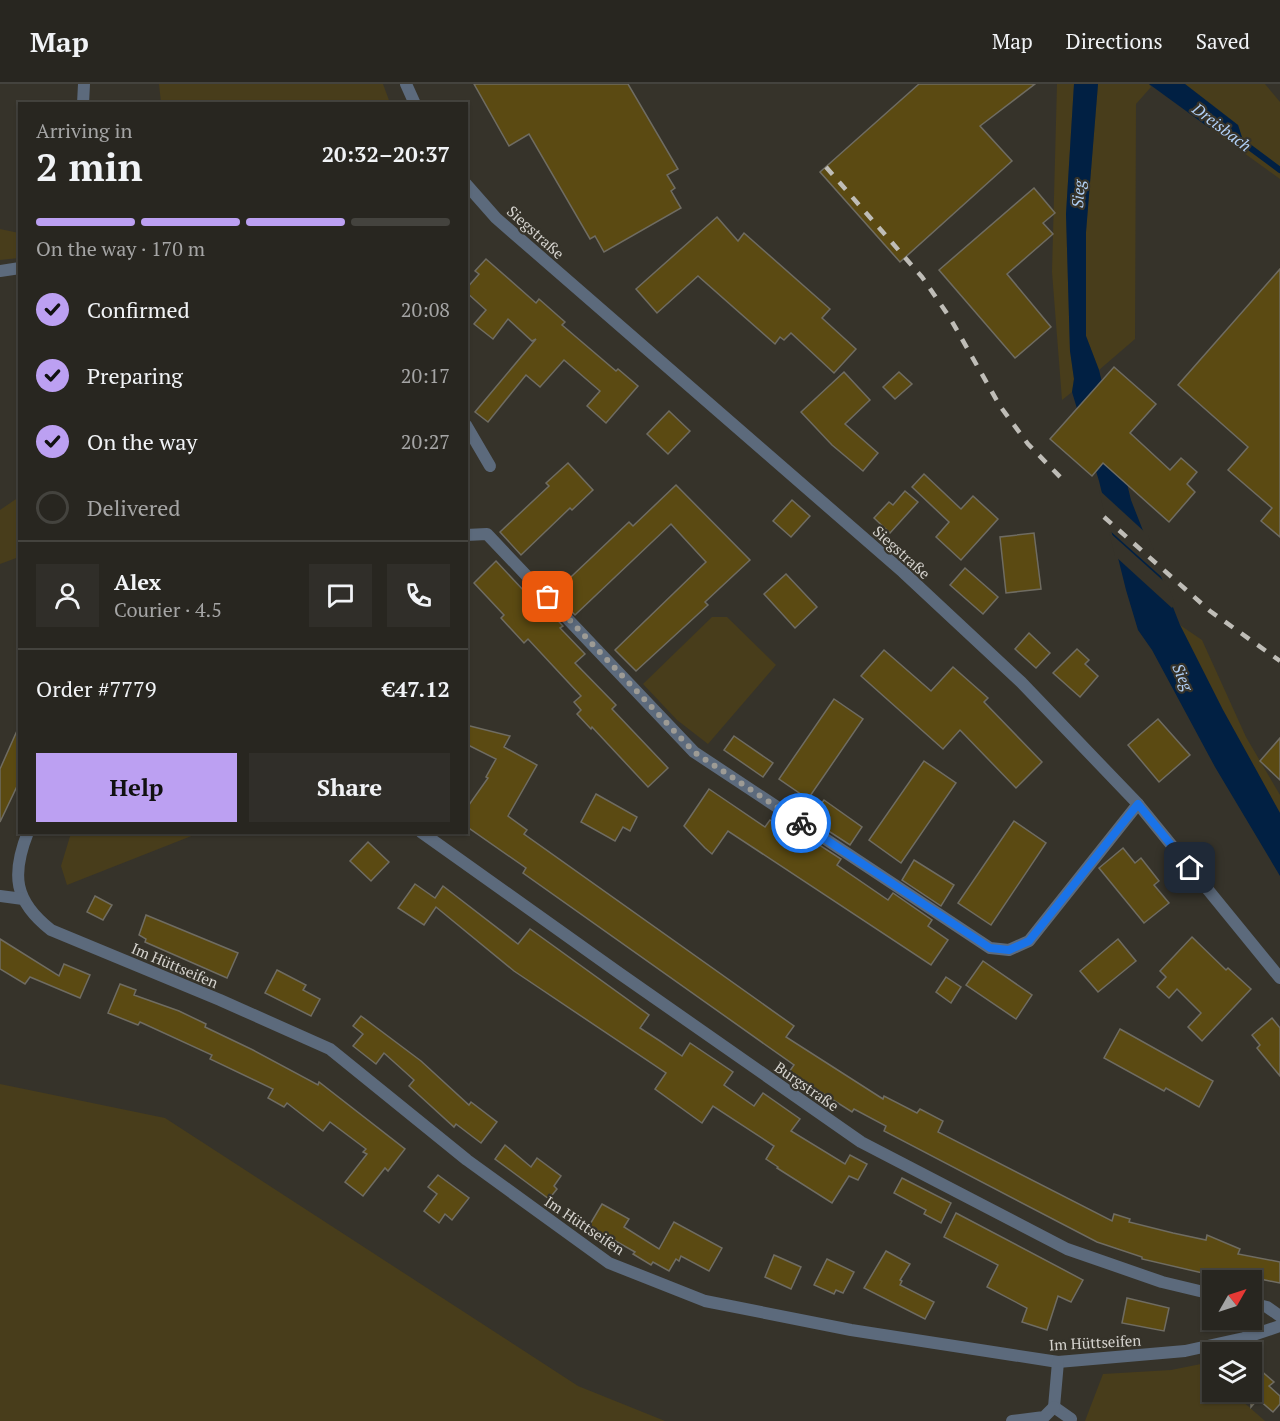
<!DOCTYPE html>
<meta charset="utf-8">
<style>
:root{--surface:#282620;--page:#302e29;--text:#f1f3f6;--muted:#a5a5a5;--line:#44433e;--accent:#bca0f2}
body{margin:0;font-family:"PT Serif",serif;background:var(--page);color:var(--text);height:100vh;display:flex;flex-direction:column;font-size:22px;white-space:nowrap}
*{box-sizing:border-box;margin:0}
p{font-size:20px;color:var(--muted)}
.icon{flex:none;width:33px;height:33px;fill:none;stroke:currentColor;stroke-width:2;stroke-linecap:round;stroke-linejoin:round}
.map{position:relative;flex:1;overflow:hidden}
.panel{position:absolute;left:18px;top:18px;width:450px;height:732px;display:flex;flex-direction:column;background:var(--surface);border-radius:0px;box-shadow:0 2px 4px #0004,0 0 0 2px var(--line)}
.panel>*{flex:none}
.needle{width:39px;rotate:51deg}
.controls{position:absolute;left:1202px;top:1186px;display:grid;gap:12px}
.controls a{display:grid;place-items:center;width:60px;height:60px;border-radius:0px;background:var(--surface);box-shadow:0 2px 4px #0004,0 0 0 2px var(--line);font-size:30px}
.pin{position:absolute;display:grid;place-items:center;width:51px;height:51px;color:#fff;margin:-26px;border-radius:12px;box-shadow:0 3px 9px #0006}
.courier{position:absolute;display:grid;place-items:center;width:60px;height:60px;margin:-30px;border:4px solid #1a73e8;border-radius:50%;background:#fff;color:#222;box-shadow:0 2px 8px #0007}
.overview em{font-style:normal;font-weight:800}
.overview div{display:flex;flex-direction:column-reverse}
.overview{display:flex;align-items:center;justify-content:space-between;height:102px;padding:0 18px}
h1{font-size:39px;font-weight:800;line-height:45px}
.bar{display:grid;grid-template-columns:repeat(4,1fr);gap:9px 6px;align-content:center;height:72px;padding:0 18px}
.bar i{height:8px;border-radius:4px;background:var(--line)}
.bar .current{background:var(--accent)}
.bar p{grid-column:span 4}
.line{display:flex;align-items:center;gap:15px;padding:0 18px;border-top:2px solid var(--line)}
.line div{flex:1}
.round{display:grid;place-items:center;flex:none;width:63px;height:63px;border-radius:0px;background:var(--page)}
ol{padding:0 18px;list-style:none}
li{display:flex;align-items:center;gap:18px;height:66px}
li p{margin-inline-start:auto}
li .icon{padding:6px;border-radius:50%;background:var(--accent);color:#111;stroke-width:4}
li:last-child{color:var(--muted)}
li i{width:33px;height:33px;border:3px solid var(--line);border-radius:50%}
.primary-button{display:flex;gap:12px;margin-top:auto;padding:12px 18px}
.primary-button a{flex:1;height:69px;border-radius:0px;background:var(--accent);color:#111;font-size:24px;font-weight:800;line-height:69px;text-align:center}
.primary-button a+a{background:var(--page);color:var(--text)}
header{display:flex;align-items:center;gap:36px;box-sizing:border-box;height:84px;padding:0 30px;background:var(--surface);border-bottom:2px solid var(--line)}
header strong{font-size:28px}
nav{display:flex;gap:33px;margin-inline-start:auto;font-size:21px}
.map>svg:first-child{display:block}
.green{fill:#483d1b}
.water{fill:#012043}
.pier{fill:#36332a}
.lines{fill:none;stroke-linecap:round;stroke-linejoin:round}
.stream{stroke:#012043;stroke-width:6}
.building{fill:#5b4a12;stroke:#6f6c62;stroke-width:1.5}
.minor{stroke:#5c6a7c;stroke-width:12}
.tertiary{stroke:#5c6a7c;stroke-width:12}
.rail{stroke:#bfbdb7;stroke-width:4.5;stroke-dasharray:10 10;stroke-linecap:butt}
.done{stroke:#9d9b95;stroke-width:6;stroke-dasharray:0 10.8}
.route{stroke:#1a73e8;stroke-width:8}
.labels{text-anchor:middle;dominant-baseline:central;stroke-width:4.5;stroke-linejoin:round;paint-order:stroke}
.street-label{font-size:15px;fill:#d5d3ce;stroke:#36332a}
.water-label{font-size:16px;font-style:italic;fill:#b1d0f6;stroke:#36332a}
</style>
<header>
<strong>Map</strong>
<nav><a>Map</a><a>Directions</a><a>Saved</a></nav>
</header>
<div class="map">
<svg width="1280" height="1337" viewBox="0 0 1280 1337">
<rect width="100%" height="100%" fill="#36332a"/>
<!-- green -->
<g class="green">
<polygon points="159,0 383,0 390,19 161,19"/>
<polygon points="1057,0 1074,0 1066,130 1070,266 1074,295 1072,308 1062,316 1052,188"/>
<polygon points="1098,0 1149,0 1151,3 1136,20 1135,255 1099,286 1086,252 1086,148"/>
<polygon points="1185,0 1265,0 1280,18 1280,95 1208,43 1243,59 1238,41"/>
<polygon points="0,145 19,149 19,174 0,176"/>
<polygon points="19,413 19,473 0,480 0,426"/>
<polygon points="712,533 727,533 776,581 708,660 677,636 643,600"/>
<polygon points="1180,541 1202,556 1246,653 1280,711 1280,729 1223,626"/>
<polygon points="71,749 71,748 199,749 67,801 61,782"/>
<polygon points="0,1000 165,1034 578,1302 665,1337 0,1337"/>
<polygon points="1201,1280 1212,1290 1212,1308 1232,1308 1265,1337 1085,1337 1103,1290 1171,1286"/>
</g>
<!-- water -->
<g class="water">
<polygon points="1074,0 1098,0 1086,148 1086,252 1099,286 1131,416 1180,541 1223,626 1280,729 1280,792 1215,683 1152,566 1138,546 1126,506 1099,397 1072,308 1074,295 1070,267 1066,130"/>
<polygon points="1149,0 1185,0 1238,41 1244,59 1208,43"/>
</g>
<!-- pier -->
<g class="pier">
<polygon points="1099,406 1148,451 1166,497 1108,445"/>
<polygon points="1109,448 1168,501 1175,520 1172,524 1115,472"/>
</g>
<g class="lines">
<!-- stream -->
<polyline class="stream" points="1237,54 1280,86"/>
</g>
<!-- building -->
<g class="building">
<polygon points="474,0 628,0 678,85 667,91 675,104 671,107 681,124 604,168 595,152 590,155 529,50 509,62"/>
<polygon points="919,0 1035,0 980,42 1012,77 900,178 820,88"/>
<polygon points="1034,104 1055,129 1043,139 1053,150 1007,190 1051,243 1015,274 939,186"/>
<polygon points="717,133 738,157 744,149 830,225 822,234 856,265 834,289 791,249 784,256 780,253 775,260 698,192 657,229 636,205"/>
<polygon points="486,175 536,219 539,215 565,238 562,241 616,287 618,285 638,302 606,339 587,322 600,307 564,276 540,303 526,291 488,338 475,328 536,255 532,257 508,235 493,255 474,240 486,226 466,208 466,205 479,190 475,187"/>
<polygon points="1280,185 1280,453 1261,437 1272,424 1228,386 1248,363 1178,301"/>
<polygon points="1114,283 1156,320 1130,349 1170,386 1181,374 1197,388 1187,400 1195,408 1169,438 1103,379 1092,392 1050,355"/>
<polygon points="844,288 870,316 845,340 878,369 863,387 832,361 801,328"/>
<polygon points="899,288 912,300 895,315 883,303"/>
<polygon points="669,327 690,347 668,370 647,350"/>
<polygon points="568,379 593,406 572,426 570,424 521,471 500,448 549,402 546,399"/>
<polygon points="924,390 961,425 973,412 998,435 961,476 936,453 949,438 912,403"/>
<polygon points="676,401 750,476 705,518 708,521 636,587 615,566 706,478 671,440 575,531 554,509 629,438 633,442"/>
<polygon points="905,407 918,418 890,449 874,434 889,418 893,421"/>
<polygon points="792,416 810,432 791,453 773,437"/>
<polygon points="1034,449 1041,505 1006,509 1000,453"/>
<polygon points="496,477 539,523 542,520 563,542 560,544 585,570 575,579 616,621 612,625 668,684 648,703 592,643 591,645 577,630 581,626 574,618 581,612 528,555 524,559 501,534 504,531 474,499"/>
<polygon points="965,484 998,513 983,530 950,501"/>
<polygon points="786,490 817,523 795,544 764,510"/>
<polygon points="1029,549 1050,569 1036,584 1015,565"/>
<polygon points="1077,565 1089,576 1085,580 1098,592 1080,613 1053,589"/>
<polygon points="884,566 931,607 953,583 988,614 984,618 1042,678 1016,704 960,646 943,665 861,592"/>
<polygon points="834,615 863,635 808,715 779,695"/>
<polygon points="1158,635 1190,671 1159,698 1128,661"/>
<polygon points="20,640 20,696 0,738 0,685"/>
<polygon points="466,641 510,652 504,663 537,681 508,732 527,746 524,750 794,942 786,953 883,1015 884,1012 917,1029 920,1025 943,1037 938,1048 1112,1137 1114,1130 1130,1135 1129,1138 1173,1149 1206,1156 1207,1151 1240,1165 1238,1170 1280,1178 1280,1199 1260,1195 1259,1201 1251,1200 1251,1197 1233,1196 1142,1175 1142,1173 1097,1158 884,1047 886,1042 854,1025 852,1028 789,988 794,981 523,789 526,784 466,742 466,725 488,694 486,693 496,675 466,660"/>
<polygon points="734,652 773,679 763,693 724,666"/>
<polygon points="1280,654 1280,696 1260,677"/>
<polygon points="924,677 956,699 901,779 869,756"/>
<polygon points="709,705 765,743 770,736 797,754 801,749 841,775 837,781 888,816 893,809 932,836 928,842 948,856 931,881 728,747 712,770 705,764 684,742"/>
<polygon points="596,710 637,733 630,747 623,743 615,757 581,738"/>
<polygon points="824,716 862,743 850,761 810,735"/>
<polygon points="1014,737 1046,759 991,841 958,819"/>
<polygon points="368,758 389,778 371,797 350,777"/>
<polygon points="1123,764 1135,779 1141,774 1159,797 1154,801 1169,819 1144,839 1099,784"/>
<polygon points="914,776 954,801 941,822 902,796"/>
<polygon points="415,800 435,814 443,802 518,860 530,845 649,931 640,944 660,957 682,972 690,959 733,988 724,1001 754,1022 763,1009 800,1035 791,1047 845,1080 850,1071 867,1080 858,1096 849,1092 832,1119 777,1084 778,1083 766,1075 774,1062 713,1022 702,1039 655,1005 666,989 514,887 436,823 424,841 398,824"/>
<polygon points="95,812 112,821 103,836 87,828"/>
<polygon points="146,831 238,869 227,894 145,858 146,855 139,851"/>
<polygon points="1192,853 1226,886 1228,884 1251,905 1202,957 1188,943 1201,929 1177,905 1169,914 1157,903 1166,893 1160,887"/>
<polygon points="0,855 59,892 64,880 90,891 80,914 30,893 25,900 0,885"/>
<polygon points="1118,855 1136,877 1098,908 1080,887"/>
<polygon points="983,877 1032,911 1016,935 966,901"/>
<polygon points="277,886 306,901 303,906 320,915 311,932 265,909"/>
<polygon points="946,893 961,903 951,919 936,908"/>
<polygon points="120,900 136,906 134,911 179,927 206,940 205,943 253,966 318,1001 319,998 405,1065 388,1087 385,1084 363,1112 345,1098 367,1070 363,1068 366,1065 330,1038 323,1047 287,1019 284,1023 268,1014 273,1005 210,975 212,971 140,938 138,941 108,929"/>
<polygon points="361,932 421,977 469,1021 471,1018 497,1038 481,1059 456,1040 454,1043 409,1002 414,996 384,969 376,980 353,962 363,950 353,942"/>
<polygon points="1272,934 1280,944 1280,992 1257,964 1260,961 1252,951"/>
<polygon points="1120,945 1213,997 1199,1023 1166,1004 1164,1007 1104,974"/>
<polygon points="505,1061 531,1083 537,1074 561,1092 554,1102 557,1105 549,1115 495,1075"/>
<polygon points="438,1091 469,1114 452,1136 445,1130 439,1139 424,1127 437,1110 428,1103"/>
<polygon points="902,1094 951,1119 941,1139 924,1130 926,1126 894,1109"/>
<polygon points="602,1120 629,1135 624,1143 659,1165 674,1138 722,1164 709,1187 681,1172 679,1177 676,1175 669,1187 653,1178 651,1181 633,1170 635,1168 589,1142"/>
<polygon points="956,1129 1083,1196 1071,1218 1058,1212 1047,1246 1022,1238 1027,1224 987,1203 998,1181 944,1153"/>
<polygon points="886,1167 910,1180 900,1196 902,1197 900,1201 934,1218 925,1235 864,1204"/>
<polygon points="774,1171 801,1183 791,1205 765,1193"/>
<polygon points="827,1175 854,1188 843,1209 836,1206 834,1210 814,1201"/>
<polygon points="1127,1214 1169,1224 1164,1247 1122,1239"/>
<polygon points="1251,1278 1274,1298 1269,1302 1280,1312 1280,1320 1273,1328 1258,1315 1251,1323"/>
</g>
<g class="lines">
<!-- minor -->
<g class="minor">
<polyline points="83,20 84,0"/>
<polyline points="0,187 20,184"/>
<polyline points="466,341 490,382"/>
<polyline points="466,451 487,450 694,668 990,864 1009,866 1029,857 1138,720"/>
<path d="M28 748C11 791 14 817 51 846L220 916 330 965 467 1076 609 1179 705 1217 851 1246 1058 1278 1185 1267 1244 1254 1280 1242"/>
<polyline points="421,748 619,889 861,1058 1067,1165 1162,1198 1212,1210"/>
<polyline points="0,812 23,815"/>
<polyline points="1251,1219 1267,1223 1280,1232"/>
<polyline points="1058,1278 1054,1323 1071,1335"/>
<polyline points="1012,1337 1044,1333 1054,1323"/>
</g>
<!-- tertiary -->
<g class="tertiary">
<polyline points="406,0 415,20"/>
<polyline points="466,100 496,134 903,488 1021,598 1138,720 1280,894"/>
</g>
<!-- rail -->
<g class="rail">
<polyline points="826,83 922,193 950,234 1000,322 1028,360 1065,398"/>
<polyline points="1104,433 1210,527 1280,577"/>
</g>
</g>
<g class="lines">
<!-- done -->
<polyline class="done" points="548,513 694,668 801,739"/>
<!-- route -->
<polyline class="route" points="801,739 990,864 1009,866 1029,857 1138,720 1190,784"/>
</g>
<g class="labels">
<!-- street labels -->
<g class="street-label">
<text transform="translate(536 148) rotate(42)">Siegstraße</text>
<text transform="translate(902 468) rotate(42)">Siegstraße</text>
<text transform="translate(175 881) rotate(23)">Im Hüttseifen</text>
<text transform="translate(807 1002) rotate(35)">Burgstraße</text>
<text transform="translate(585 1141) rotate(34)">Im Hüttseifen</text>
<text transform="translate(1095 1258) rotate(-3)">Im Hüttseifen</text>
</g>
<!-- water labels -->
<g class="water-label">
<text transform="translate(1222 43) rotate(37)">Dreisbach</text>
<text transform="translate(1078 110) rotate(-86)">Sieg</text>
<text transform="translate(1183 593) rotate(67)">Sieg</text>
</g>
</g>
</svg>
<div class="controls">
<a><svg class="needle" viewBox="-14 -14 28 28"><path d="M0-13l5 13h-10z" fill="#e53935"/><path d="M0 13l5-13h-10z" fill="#a5a5a5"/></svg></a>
<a><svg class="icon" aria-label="layers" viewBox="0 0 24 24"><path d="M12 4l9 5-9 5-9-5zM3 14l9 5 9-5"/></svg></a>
</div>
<div class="pin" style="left:548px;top:513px;background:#ea580c"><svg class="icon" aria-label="bag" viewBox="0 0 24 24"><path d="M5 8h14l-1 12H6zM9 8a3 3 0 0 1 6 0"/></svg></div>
<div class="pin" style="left:1190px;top:784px;background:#1f2937"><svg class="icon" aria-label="home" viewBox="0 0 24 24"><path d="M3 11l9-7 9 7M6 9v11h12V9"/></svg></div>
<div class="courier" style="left:801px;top:739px"><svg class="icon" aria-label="bike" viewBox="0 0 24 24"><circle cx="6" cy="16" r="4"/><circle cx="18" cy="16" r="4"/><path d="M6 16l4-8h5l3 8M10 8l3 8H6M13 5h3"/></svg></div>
<section class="panel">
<div class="overview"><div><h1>2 min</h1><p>Arriving in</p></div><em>20:32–20:37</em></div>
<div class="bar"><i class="current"></i><i class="current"></i><i class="current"></i><i></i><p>On the way · 170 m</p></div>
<ol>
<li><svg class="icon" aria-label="check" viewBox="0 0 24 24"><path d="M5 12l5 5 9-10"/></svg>Confirmed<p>20:08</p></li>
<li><svg class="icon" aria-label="check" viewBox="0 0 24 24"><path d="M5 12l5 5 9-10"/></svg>Preparing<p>20:17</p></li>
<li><svg class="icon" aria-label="check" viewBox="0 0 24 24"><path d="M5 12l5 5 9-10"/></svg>On the way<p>20:27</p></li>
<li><i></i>Delivered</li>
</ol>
<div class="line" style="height:108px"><a class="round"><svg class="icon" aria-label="person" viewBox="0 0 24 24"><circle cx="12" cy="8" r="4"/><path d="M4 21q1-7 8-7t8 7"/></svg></a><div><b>Alex</b><p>Courier · 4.5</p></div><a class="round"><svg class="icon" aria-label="chat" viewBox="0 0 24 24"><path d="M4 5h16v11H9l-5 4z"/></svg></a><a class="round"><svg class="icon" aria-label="phone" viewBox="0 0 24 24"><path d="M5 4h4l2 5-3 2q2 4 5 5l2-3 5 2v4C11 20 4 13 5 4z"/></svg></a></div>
<div class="line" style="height:78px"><div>Order #7779</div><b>€47.12</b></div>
<div class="primary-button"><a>Help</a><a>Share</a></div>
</section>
</div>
